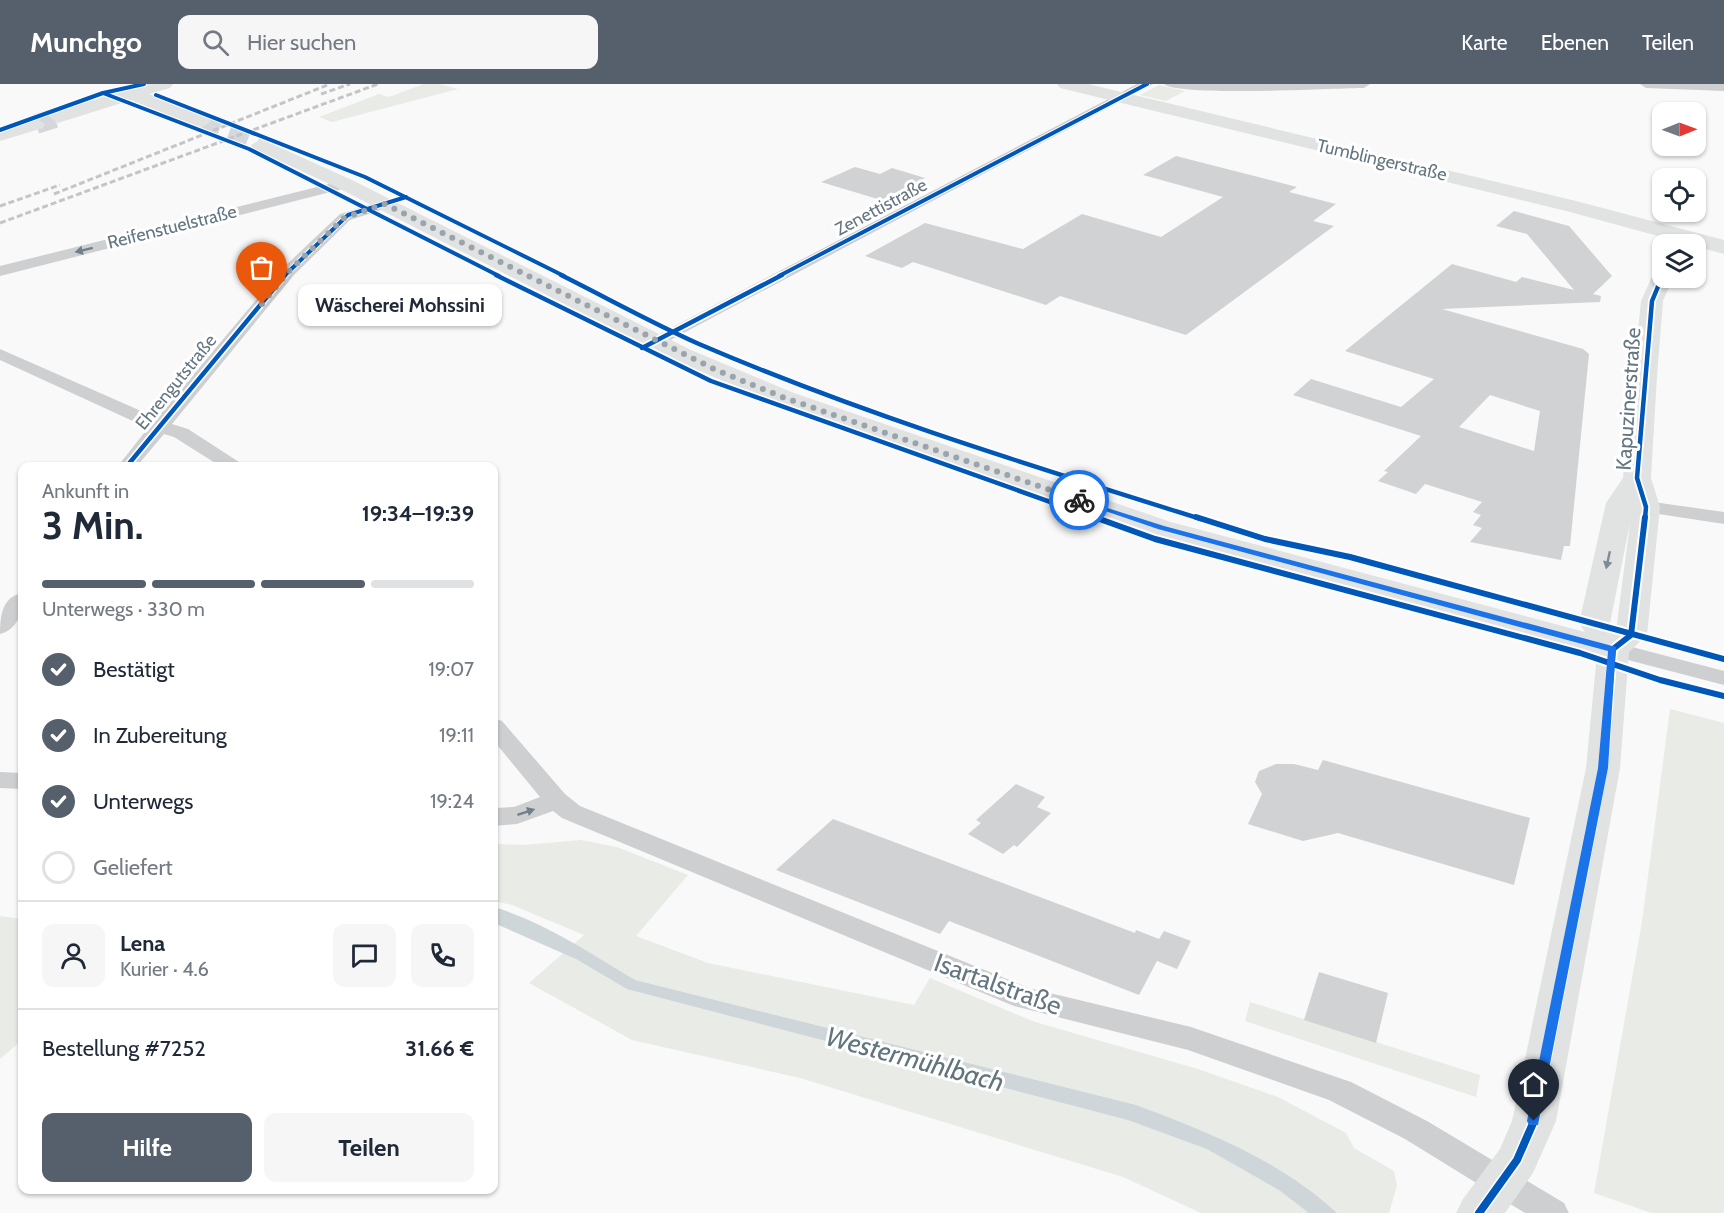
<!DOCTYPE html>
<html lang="de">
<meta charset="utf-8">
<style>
:root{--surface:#fff;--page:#f6f6f7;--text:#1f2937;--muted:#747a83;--line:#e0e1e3;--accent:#56606c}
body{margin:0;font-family:Cabin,sans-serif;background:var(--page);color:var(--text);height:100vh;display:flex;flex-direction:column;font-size:22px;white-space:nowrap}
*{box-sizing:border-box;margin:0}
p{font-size:20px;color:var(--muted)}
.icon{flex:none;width:33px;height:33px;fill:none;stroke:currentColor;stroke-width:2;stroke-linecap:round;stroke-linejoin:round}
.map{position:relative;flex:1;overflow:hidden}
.side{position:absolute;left:18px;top:378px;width:480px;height:732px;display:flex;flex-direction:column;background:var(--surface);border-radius:12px;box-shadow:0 2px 4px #0004}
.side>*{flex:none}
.needle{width:39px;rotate:89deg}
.buttons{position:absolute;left:1652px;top:18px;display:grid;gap:12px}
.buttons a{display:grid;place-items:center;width:54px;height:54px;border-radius:12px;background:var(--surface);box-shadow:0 2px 4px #0004;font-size:30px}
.pin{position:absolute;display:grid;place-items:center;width:51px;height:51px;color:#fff;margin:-62px -26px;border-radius:50% 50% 50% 0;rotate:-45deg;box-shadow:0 0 6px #0007}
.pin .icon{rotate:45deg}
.courier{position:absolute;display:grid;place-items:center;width:60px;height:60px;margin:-30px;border:4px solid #1a73e8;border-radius:50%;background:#fff;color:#222;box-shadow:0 2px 8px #0007}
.bubble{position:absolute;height:42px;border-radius:12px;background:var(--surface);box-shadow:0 2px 4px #0004;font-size:20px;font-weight:700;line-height:42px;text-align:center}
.head em{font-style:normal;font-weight:700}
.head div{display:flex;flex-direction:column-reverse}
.head{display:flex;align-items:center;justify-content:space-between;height:102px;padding:0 24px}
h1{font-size:39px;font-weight:700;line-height:45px}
.bar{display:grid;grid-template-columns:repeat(4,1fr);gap:9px 6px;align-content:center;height:72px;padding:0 24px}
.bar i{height:8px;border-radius:4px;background:var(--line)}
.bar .active{background:var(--accent)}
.bar p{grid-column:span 4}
.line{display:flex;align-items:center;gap:15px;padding:0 24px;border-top:2px solid var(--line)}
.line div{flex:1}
.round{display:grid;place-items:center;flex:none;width:63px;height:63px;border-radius:12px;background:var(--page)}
ol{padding:0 24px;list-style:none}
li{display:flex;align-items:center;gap:18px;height:66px}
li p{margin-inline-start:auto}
li .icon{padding:6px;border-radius:50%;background:var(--accent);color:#fff;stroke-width:4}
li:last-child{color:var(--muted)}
li i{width:33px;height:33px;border:3px solid var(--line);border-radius:50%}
.primary-button{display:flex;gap:12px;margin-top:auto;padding:12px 24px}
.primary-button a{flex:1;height:69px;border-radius:12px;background:var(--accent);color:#fff;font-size:24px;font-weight:700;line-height:69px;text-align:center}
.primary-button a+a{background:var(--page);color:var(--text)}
header{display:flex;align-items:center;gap:36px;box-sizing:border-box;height:84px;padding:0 30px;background:var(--accent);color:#fff}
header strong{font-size:28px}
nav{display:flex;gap:33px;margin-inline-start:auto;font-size:21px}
.search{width:420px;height:54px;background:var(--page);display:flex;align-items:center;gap:15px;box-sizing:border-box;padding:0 21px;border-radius:12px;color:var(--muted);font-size:22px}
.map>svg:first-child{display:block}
.green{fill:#e8ebe6}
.water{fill:#ced6d9}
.building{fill:#d0d2d3;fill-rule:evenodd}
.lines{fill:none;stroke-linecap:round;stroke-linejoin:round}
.secondary-tunnel{stroke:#d4d8dc;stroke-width:20;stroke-dasharray:20 10;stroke-linecap:butt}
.street{fill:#cecfd0;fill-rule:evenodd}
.secondary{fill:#e1e2e2;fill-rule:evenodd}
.rail{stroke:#c3c5c6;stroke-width:3;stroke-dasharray:6 3;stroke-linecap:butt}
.cycleway-far3-casing{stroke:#fff;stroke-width:6}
.cycleway-far2-casing{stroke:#fff;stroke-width:8}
.cycleway-far1-casing{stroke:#fff;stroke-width:10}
.cycleway-casing{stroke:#fff;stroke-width:11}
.cycleway-far3{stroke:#0057b8;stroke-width:4}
.cycleway-far2{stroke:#0057b8;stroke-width:4.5}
.cycleway-far1{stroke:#0057b8;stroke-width:6}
.cycleway{stroke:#0057b8;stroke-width:8}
.oneway{fill:#707f8b}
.oneway2{fill:#7e8c96}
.route{fill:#1a73e8}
.done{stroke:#99a4ac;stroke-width:6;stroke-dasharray:0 10.8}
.labels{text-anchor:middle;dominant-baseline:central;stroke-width:6;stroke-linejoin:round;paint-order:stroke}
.far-street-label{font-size:18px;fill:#657683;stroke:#fff}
.street-label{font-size:21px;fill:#657683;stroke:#fff}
.near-street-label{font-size:26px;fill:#657683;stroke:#fff}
.near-water-label{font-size:27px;font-style:italic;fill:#60757c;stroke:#fff}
</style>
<header>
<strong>Munchgo</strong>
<div class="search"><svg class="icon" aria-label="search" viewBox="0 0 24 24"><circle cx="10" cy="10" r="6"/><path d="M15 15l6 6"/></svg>Hier suchen</div>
<nav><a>Karte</a><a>Ebenen</a><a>Teilen</a></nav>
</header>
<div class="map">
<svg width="1724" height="1129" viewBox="0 0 1724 1129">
<rect width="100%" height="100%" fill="#f9f9f9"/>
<!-- green -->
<g class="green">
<polygon points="424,0 439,0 458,5 332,38 319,33 379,10 389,13"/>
<polygon points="1159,1 1185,7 1166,17 1140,11"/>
<polygon points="1670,625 1724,639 1724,1129 1651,1129 1594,1109 1642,838"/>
<polygon points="581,756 617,763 688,791 636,852 708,879 914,921 930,894 1035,938 1198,985 1278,1013 1346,1049 1354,1064 1394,1087 1397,1102 1389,1129 1201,1129 1123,1093 800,994 632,956 529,899 584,851 512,821 494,817 494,760 524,761"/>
<polygon points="0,832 22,835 22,956 0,975"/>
<polygon points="1250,918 1480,991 1476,1013 1245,937"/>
</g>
<!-- water -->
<path class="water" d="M494 823C544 838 590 869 635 896L1136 1021C1206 1047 1281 1077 1337 1129H1309L1279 1106 1207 1065 1128 1036 627 905 576 875 494 839Z"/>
<!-- building -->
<g class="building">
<polygon points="1176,72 1297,103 1289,108 1336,120 1313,137 1334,142 1186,251 1060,212 1046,221 913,178 902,184 865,172 925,139 1023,165 1082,130 1161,153 1223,113 1143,91"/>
<polygon points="855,83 880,90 892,84 925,94 881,116 821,98"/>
<path d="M1514 127 1569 142 1612 192 1593 210 1601 212 1600 218 1442 225 1583 265 1589 270 1570 462H1564L1561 476 1470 458 1482 444 1473 441 1481 431 1473 428 1482 418 1425 400 1416 410 1378 397 1388 388 1384 387 1421 352 1293 311 1311 295 1401 323 1434 295 1345 267 1452 180 1516 198 1522 193 1574 206 1527 150 1496 142ZM1490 311 1540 327 1534 367 1459 343Z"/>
<polygon points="1323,676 1530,734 1514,801 1338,749 1303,757 1248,740 1262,710 1255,698 1259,687 1276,680 1294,680 1318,686"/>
<polygon points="1016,700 1045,713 1037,723 1051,729 1017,763 1014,761 1003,770 968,750 981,739 976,736"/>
<polygon points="833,735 1135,849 1136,846 1159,855 1164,847 1191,857 1177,885 1157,877 1139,911 949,837 940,850 776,786"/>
<polygon points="1319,888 1388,909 1376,959 1304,936"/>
</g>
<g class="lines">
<!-- secondary-tunnel -->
<g class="secondary-tunnel">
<polyline points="201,38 261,61"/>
<polyline points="36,40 58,33"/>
</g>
<!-- street -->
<g class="street">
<polygon points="1137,0 1153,0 661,261 649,261 646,257"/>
<path d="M1164 0H1370L1364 4C1335 4 1178 13 1164 0Z"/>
<polygon points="1640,0 1724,0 1724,7 1646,4"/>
<polygon points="345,96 352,100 350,103 0,192 0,182"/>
<polygon points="385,116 392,120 390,123 350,136 294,191 172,340 188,345 239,378 241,382 220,382 174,353 164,350 137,382 118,382 148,344 0,276 0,265 157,334 282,185 340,130"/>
<polygon points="1646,417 1724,428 1724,440 1639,427 1636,423 1639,419"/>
<path d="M22 509C24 525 19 545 0 550 0 532 2 513 22 509Z"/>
<polygon points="1613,558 1724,587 1724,601 1605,570 1602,565 1605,560"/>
<polygon points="494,634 502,637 565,710 580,722 1029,904 1191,943 1351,998 1427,1037 1564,1119 1569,1129 1525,1129 1405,1055 1329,1016 1188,966 1014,922 562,734 553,727 517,740 494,742 494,724 514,723 540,713 494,657"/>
<polygon points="0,688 22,689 22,705 0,704"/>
</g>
<!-- secondary -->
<g class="secondary">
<polygon points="146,0 173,0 170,4 149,10 208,34 210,38 201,44 194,42 131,16 58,39 49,33 51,29"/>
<polygon points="1057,0 1088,0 1576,117 1724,156 1724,170 1570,128 1060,4"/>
<polygon points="36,34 45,40 43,44 0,57 0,45"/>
<path d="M261 55 352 96 691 266 794 309 1171 438 1585 548 1579 539 1606 419 1623 394 1641 217 1654 188 1662 186V194H1673L1663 217 1657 292 1651 394 1660 423 1647 551 1629 568 1620 684 1556 1037 1533 1089 1505 1129H1456L1463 1115 1500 1065 1512 1037 1586 684 1597 570 1151 450 776 319 673 276 338 104 254 65 251 61ZM1630 439 1616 547 1610 539Z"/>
</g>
<!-- rail -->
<g class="rail">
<polyline points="321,10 350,0"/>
<polyline points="54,110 330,0"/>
<polyline points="0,122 60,101"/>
<polyline points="0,139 378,0"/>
</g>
<!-- cycleway-far3 casing -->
<g class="cycleway-far3-casing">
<g id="cycleway-far3">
<polyline points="103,9 249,65 499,192"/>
<polyline points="156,11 365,93 564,192"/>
<polyline points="0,46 103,9 144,0"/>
<polyline points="284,192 348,131 406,113"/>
<polyline points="779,192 1147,0"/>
</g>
</g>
<!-- cycleway-far2 casing -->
<g class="cycleway-far2-casing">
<g id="cycleway-far2">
<polyline points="496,191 711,297 1098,435"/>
<path d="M561 191C607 214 652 239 699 260 862 330 1032 382 1201 435"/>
<polyline points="642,264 782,191"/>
<polyline points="127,382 285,191"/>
<polyline points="1645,435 1646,423 1637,394 1652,217 1662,193"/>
</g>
</g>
<!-- cycleway-far1 casing -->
<g class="cycleway-far1-casing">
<g id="cycleway-far1">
<polyline points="1094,433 1155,455 1580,569 1660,596 1724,612"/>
<polyline points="1196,433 1265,455 1350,473 1724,575"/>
<polyline points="1592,742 1603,684 1613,565 1631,551 1645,433"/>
</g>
</g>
<!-- cycleway casing -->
<g class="cycleway-casing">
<polyline id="cycleway" points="1479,1129 1517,1076 1534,1037 1592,740"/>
</g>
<!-- cycleway-far3 -->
<use href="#cycleway-far3" class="cycleway-far3"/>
<!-- cycleway-far2 -->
<use href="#cycleway-far2" class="cycleway-far2"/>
<!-- cycleway-far1 -->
<use href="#cycleway-far1" class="cycleway-far1"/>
<!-- cycleway -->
<use href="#cycleway" class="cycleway"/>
</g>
<!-- one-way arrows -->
<defs><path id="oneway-solid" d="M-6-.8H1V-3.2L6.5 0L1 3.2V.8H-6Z" transform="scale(1.5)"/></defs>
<g class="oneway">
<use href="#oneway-solid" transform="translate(84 166) rotate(166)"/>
<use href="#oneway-solid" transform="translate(526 728) rotate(-18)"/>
</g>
<use class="oneway2" href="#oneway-solid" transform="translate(1608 476) rotate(102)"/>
<!-- route -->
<polygon class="route" points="1076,414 1164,442 1616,563 1608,684 1538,1041 1529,1041 1527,1037 1598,684 1608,567 1158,445 1076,417"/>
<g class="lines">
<!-- done -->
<polyline class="done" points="262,220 288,188 344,134 385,120 716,286 785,314 1079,416"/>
</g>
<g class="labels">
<!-- far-street labels -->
<g class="far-street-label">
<text transform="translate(1382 76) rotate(13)">Tumblingerstraße</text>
<text transform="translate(881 123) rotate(-28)">Zenettistraße</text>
<text transform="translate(172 143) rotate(-14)">Reifenstuelstraße</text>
<text transform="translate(176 298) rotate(-51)">Ehrengutstraße</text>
</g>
<!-- street labels -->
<g class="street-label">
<text transform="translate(1628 315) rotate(-86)">Kapuzinerstraße</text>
</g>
<!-- near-street labels -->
<g class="near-street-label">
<text transform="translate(998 900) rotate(20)">Isartalstraße</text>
</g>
<!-- near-water labels -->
<g class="near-water-label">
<text transform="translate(915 975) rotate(15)">Westermühlbach</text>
</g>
</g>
</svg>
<div class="buttons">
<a><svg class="needle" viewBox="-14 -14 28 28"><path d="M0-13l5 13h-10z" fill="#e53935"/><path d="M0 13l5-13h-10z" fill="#747a83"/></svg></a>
<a><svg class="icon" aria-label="locate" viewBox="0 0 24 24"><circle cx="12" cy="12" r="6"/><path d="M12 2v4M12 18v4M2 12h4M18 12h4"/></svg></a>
<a><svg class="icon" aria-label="layers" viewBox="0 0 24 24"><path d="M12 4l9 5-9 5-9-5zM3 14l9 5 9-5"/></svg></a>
</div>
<div class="pin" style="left:262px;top:220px;background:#ea580c"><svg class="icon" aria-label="bag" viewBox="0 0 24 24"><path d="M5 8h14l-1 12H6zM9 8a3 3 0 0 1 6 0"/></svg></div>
<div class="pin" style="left:1534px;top:1037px;background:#1f2937"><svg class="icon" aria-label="home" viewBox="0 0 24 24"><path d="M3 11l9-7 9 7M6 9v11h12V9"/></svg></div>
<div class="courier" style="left:1079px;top:416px"><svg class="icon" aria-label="bike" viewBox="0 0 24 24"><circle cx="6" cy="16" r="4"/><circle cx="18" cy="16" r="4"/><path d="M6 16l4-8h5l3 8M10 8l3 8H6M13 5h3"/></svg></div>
<div class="bubble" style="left:298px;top:200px;width:204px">Wäscherei Mohssini</div>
<section class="side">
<div class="head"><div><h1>3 Min.</h1><p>Ankunft in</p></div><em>19:34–19:39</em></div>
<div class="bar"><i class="active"></i><i class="active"></i><i class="active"></i><i></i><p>Unterwegs · 330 m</p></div>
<ol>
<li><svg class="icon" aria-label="check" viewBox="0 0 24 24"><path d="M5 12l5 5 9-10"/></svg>Bestätigt<p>19:07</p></li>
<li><svg class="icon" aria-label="check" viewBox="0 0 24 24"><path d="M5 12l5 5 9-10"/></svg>In Zubereitung<p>19:11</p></li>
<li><svg class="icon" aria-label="check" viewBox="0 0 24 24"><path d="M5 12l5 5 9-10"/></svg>Unterwegs<p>19:24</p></li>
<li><i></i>Geliefert</li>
</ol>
<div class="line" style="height:108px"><a class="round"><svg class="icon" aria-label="person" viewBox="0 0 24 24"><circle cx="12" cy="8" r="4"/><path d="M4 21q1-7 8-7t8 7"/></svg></a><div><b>Lena</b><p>Kurier · 4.6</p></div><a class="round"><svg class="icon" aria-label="chat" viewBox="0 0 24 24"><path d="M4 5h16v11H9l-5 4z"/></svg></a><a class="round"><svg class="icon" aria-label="phone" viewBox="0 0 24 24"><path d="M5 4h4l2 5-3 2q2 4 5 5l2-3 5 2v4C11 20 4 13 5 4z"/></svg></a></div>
<div class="line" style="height:78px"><div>Bestellung #7252</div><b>31.66 €</b></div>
<div class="primary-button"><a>Hilfe</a><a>Teilen</a></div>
</section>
</div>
